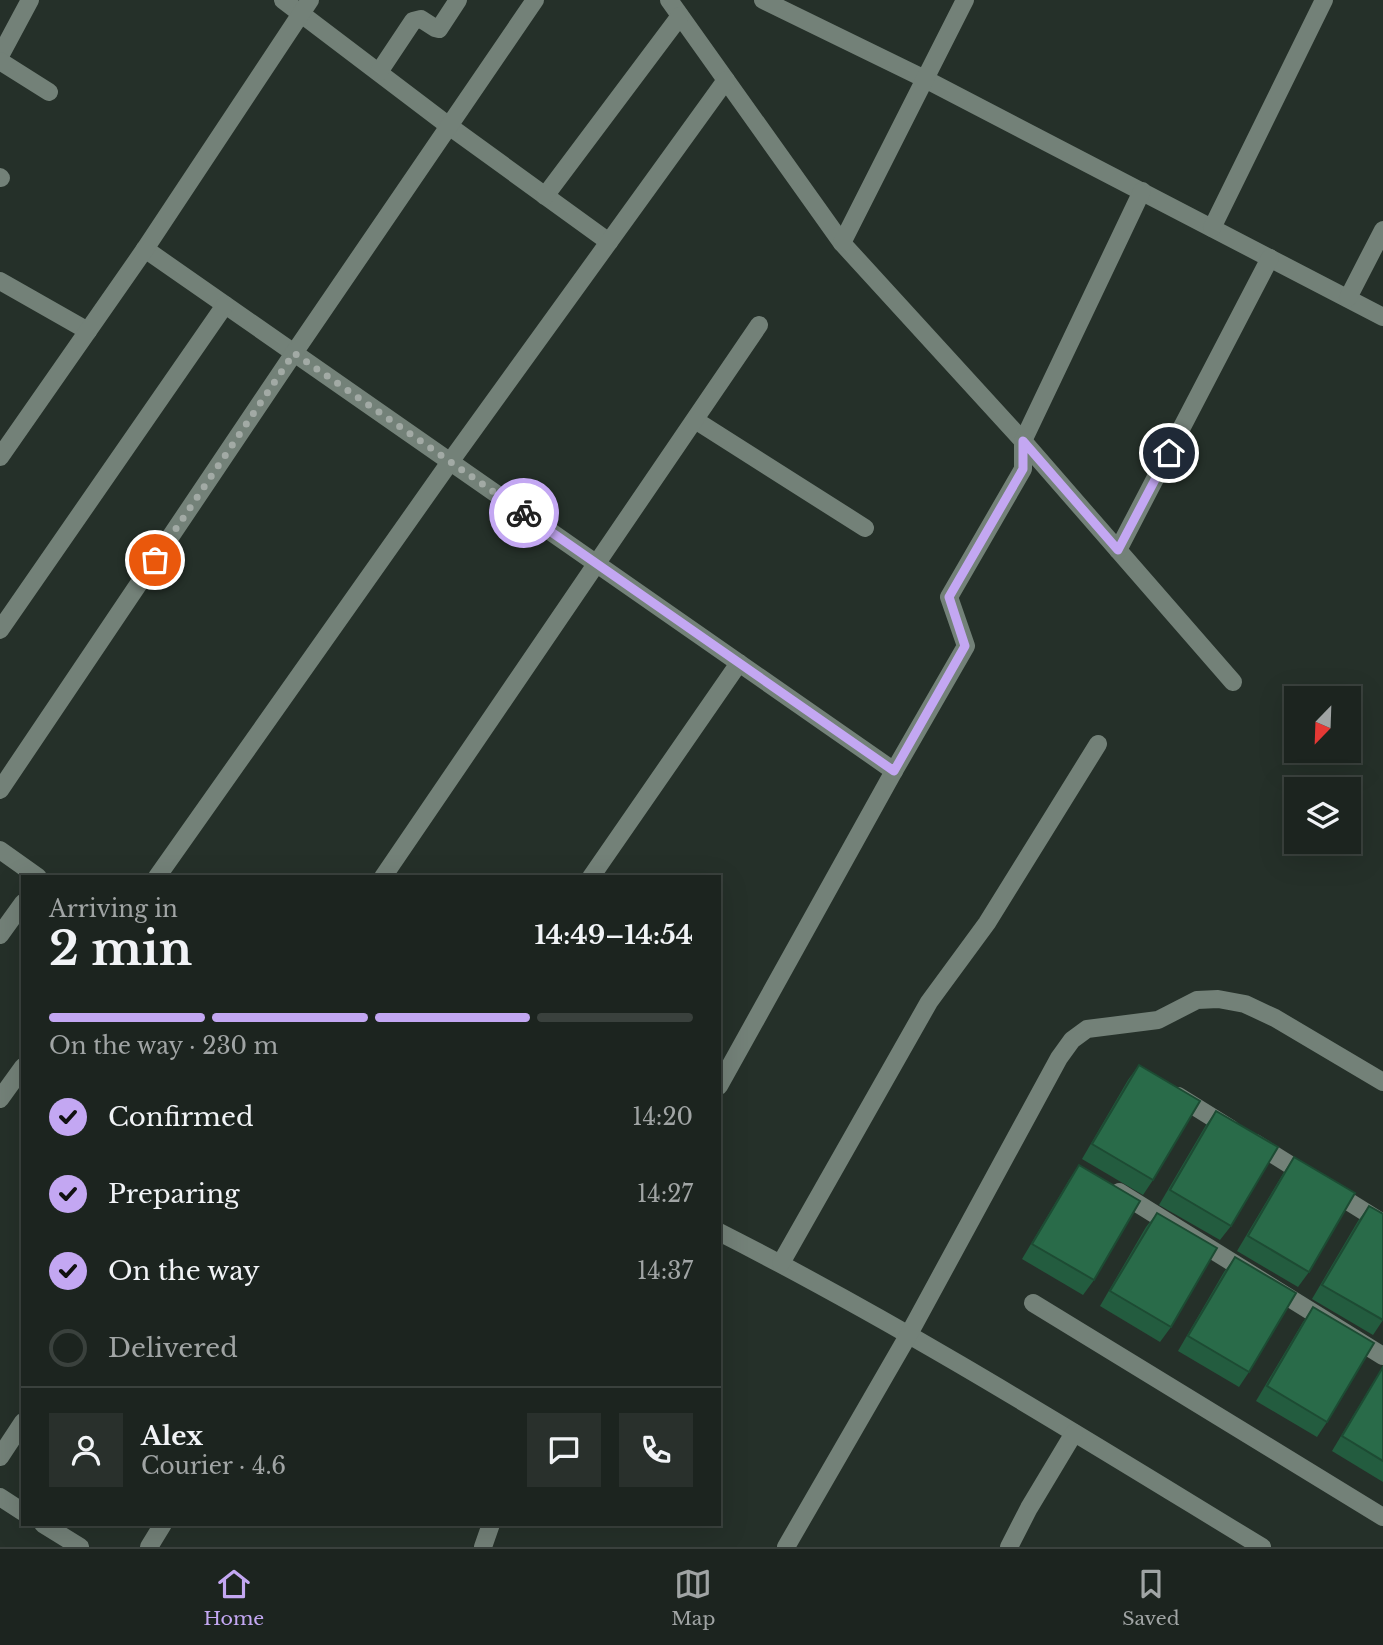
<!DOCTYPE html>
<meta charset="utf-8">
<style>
:root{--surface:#1c241f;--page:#29302c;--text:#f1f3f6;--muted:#a0a4a4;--line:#3a413d;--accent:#c3a7f2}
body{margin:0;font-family:"Libre Baskerville",serif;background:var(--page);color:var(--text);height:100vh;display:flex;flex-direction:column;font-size:26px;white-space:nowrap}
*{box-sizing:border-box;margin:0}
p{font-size:23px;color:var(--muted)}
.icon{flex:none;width:38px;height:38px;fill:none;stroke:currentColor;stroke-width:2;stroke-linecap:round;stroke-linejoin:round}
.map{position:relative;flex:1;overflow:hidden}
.side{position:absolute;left:21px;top:875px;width:700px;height:651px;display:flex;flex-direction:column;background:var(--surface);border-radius:0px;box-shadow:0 7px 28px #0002,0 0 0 2px var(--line)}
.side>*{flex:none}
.needle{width:46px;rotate:203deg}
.tools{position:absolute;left:1284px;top:686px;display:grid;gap:14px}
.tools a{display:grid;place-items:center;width:77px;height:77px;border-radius:0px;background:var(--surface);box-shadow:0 7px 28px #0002,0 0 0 2px var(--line);font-size:35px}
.pin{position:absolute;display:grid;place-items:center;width:60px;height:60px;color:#fff;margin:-30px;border:4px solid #fff;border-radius:50%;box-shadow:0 2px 7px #0007}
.courier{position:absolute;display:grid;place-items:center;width:70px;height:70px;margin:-35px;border:5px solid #c3a7f2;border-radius:50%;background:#fff;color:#222;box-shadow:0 2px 9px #0007}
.headline em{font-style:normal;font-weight:800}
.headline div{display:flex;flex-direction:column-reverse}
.headline{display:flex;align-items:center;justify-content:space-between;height:119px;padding:0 28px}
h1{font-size:46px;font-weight:800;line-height:52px}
.bar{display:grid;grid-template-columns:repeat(4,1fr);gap:10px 7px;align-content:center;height:84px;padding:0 28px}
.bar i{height:9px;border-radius:5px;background:var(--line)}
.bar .selected{background:var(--accent)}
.bar p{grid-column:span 4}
.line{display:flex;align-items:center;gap:18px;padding:0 28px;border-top:2px solid var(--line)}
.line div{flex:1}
.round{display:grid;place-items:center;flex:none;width:74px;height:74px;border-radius:0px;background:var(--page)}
ol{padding:0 28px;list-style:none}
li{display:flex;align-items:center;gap:21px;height:77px}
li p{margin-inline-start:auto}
li .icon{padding:7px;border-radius:50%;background:var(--accent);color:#111;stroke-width:4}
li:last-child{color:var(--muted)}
li i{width:38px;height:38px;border:4px solid var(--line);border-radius:50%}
.menu{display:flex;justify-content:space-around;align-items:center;height:98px;border-top:2px solid var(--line);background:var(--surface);font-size:19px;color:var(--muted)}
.menu a{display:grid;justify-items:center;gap:4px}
.menu .selected{color:var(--accent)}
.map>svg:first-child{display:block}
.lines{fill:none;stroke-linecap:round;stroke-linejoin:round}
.minor{stroke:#738178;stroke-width:18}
.wall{fill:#235c3f}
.building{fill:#296b49;stroke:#1d4b33;stroke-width:2}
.done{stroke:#a2aaa5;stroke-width:7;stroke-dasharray:0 12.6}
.route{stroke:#c3a7f2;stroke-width:9}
</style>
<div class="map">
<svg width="1383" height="1547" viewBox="0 0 1383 1547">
<rect width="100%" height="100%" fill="#253029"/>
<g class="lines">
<!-- minor -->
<g class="minor">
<polyline points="283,0 449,126 609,242"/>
<polyline points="669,0 842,243 1023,441 1233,682"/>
<polyline points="763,0 925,79 1383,317"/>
<polyline points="0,56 30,0"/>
<polyline points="0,61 49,92"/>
<polyline points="379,72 413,21 421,19 435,28 439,29 458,0"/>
<polyline points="0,177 1,178"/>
<polyline points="545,196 680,16"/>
<polyline points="1212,228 1324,0"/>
<polyline points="842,243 965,0"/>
<polyline points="145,249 894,771"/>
<polyline points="0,281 88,331"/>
<polyline points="1348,298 1383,230"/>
<polyline points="695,420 865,528"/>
<polyline points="0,457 145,249 310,0"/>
<polyline points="1118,550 1270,258"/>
<polyline points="0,630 225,305"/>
<polyline points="0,790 294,353 535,0"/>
<polyline points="0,850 38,877"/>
<polyline points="157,877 450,462 726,80"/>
<polyline points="383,877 759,325"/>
<polyline points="591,877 739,663"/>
<polyline points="0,935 23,903"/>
<polyline points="719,1086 894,771 966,646 949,597 1023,469 1023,441 1142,191"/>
<polyline points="1178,1096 1231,1129"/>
<polyline points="0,1099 23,1067"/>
<polyline points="1255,1143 1383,1223"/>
<polyline points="1119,1192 1383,1356"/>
<path d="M719 1232C906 1327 1083 1438 1262 1547"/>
<polyline points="781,1263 929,1002 987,923 1098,744"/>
<polyline points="1033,1303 1383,1517"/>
<polyline points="0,1457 23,1422"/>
<polyline points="0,1497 23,1512"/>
<polyline points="43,1524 80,1547"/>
<polyline points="149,1547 163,1524"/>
<polyline points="483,1547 491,1524"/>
<polyline points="786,1547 909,1334 1059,1058 1072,1040 1087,1029 1158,1020 1197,1000 1218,999 1245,1004 1275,1018 1383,1082"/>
<polyline points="1009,1547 1029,1508 1074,1433"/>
</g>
</g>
<!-- wall -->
<g class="wall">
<polygon points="1139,1065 1153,1180 1143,1195 1082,1159 1128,1080"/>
<polygon points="1216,1111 1231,1226 1220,1240 1159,1205 1206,1125"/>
<polygon points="1294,1157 1309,1272 1298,1287 1237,1251 1284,1172"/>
<polygon points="1079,1165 1094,1280 1083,1295 1022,1259 1069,1180"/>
<polygon points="1369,1206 1383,1320 1373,1335 1312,1299 1358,1221"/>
<polygon points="1157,1213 1171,1327 1160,1342 1100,1306 1146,1227"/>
<polygon points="1235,1257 1249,1372 1239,1387 1178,1351 1224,1272"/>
<polygon points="1313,1307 1327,1422 1317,1437 1256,1401 1303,1322"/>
<polygon points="1383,1366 1383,1482 1332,1451"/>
</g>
<!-- building -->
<g class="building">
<polygon points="1139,1065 1200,1101 1153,1180 1092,1144"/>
<polygon points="1216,1111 1278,1147 1231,1226 1170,1190"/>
<polygon points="1294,1157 1355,1193 1309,1272 1248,1236"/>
<polygon points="1079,1165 1140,1201 1094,1280 1032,1244"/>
<polygon points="1369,1206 1383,1214 1383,1320 1322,1285"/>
<polygon points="1157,1213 1217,1248 1171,1327 1110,1291"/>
<polygon points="1235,1257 1296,1293 1249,1372 1188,1336"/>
<polygon points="1313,1307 1374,1343 1327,1422 1267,1386"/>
<polygon points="1383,1367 1383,1461 1342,1436"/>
</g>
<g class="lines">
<!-- done -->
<polyline class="done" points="155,560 294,353 524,513"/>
<!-- route -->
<polyline class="route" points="524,513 894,771 965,646 949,597 1023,469 1023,441 1118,550 1169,453"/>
</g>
</svg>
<div class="tools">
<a><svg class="needle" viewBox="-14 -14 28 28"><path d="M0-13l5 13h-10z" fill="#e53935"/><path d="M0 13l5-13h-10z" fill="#a0a4a4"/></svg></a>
<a><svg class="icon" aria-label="layers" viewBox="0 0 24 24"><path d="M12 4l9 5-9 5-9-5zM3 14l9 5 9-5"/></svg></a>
</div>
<div class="pin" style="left:155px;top:560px;background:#ea580c"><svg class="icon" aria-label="bag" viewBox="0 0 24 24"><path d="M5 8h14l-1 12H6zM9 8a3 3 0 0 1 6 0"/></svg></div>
<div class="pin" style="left:1169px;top:453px;background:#1f2937"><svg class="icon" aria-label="home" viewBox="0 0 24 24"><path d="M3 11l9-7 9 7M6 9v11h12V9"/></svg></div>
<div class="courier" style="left:524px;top:513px"><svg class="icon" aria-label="bike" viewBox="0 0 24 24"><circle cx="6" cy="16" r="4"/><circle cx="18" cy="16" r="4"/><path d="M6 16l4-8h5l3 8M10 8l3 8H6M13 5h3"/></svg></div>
<section class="side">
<div class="headline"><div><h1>2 min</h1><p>Arriving in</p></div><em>14:49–14:54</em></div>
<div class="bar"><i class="selected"></i><i class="selected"></i><i class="selected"></i><i></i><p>On the way · 230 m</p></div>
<ol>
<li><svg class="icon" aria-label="check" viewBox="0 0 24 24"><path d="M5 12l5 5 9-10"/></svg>Confirmed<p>14:20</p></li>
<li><svg class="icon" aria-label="check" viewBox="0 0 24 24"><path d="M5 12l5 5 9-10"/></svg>Preparing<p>14:27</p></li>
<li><svg class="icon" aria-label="check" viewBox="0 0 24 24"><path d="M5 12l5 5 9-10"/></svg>On the way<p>14:37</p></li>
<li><i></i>Delivered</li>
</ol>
<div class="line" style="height:126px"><a class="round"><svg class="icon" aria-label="person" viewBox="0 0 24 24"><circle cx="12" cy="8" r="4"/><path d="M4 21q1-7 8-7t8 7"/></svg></a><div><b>Alex</b><p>Courier · 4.6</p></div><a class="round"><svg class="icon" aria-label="chat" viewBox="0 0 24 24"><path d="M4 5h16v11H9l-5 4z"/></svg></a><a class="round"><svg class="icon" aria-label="phone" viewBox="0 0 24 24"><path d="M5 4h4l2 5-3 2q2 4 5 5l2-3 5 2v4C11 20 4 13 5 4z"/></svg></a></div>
</section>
</div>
<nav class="menu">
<a class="selected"><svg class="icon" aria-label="home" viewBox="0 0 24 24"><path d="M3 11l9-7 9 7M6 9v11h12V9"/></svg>Home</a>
<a><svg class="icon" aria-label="map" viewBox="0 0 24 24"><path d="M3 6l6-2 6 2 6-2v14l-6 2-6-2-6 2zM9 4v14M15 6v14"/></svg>Map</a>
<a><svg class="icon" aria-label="saved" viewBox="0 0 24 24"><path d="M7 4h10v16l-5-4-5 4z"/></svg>Saved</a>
</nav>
